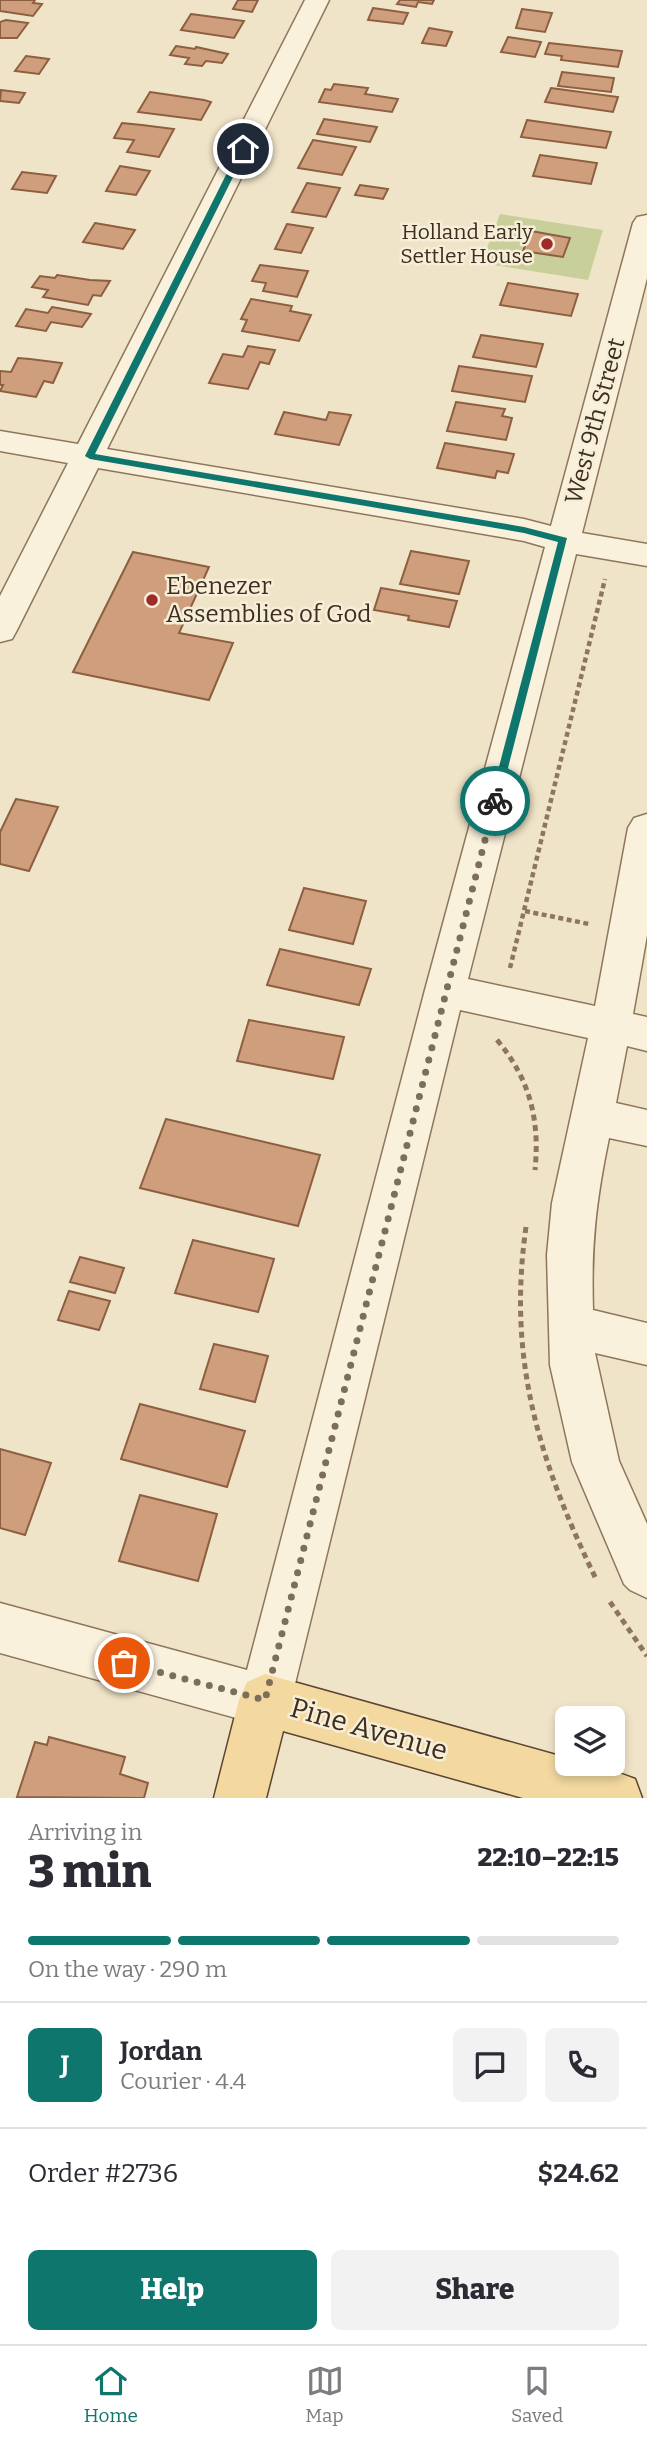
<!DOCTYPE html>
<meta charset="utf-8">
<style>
:root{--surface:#fff;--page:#f2f2f3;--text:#2b2b33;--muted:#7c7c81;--line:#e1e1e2;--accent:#0f766e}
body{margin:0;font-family:Bitter,serif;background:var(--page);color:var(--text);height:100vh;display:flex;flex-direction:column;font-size:26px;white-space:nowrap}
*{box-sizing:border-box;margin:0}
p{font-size:23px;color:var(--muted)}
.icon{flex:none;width:38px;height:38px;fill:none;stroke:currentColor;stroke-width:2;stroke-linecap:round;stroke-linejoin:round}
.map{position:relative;height:1798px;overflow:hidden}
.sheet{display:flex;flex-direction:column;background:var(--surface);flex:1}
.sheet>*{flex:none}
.buttons{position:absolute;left:555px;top:1706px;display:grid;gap:14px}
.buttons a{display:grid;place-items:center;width:70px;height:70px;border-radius:10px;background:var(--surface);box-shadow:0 4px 10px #0003;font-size:35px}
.pin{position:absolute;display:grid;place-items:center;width:60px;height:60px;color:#fff;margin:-30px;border:4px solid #fff;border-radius:50%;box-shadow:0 2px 7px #0007}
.courier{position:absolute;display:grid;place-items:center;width:70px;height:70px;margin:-35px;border:5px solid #0f766e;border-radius:50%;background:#fff;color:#222;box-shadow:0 2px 9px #0007}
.head em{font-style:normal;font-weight:800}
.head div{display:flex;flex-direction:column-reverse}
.head{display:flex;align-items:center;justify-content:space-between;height:119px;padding:0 28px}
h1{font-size:46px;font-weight:800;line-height:52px}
.bar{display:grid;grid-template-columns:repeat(4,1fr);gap:10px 7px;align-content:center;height:84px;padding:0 28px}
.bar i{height:9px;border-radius:5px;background:var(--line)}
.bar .current{background:var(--accent)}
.bar p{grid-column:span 4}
.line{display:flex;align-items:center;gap:18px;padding:0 28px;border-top:2px solid var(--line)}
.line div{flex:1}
.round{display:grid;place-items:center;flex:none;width:74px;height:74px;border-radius:10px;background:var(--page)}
.button{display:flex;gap:14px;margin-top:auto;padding:14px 28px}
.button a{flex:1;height:80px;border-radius:10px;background:var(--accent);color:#fff;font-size:28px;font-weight:800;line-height:80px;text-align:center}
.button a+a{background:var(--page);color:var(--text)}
.tab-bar{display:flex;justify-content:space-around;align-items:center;height:98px;border-top:2px solid var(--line);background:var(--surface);font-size:19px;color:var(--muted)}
.tab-bar a{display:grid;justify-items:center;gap:4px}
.tab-bar .current{color:var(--accent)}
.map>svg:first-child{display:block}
.green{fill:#c9cf9b}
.building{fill:#cf9f7d;stroke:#8d5f41;stroke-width:2}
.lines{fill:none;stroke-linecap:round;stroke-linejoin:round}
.minor-casing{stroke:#8d765c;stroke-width:3}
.major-casing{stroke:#5b4430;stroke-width:3}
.path-far1{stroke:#8d765c;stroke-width:4.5;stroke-dasharray:5 3.5;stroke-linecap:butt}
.path{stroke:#8d765c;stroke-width:5;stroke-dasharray:6 4.5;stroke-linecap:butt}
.minor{fill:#faf1dc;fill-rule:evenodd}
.major{fill:#f3d9a0;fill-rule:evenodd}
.route{fill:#0f766e}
.done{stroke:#7c6e5b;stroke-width:7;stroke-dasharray:0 12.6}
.poi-dot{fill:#9e2a2b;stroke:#f7eed8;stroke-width:2.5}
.labels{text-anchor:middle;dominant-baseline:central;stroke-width:5;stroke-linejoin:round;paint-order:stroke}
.far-poi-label{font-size:21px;fill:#3d2e20;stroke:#f7eed8;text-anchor:end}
.street-label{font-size:24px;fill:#3d2e20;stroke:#f7eed8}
.poi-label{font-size:24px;fill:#3d2e20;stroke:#f7eed8;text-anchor:start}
.near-street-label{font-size:28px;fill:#3d2e20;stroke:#f7eed8}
</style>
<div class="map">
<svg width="647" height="1798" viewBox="0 0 647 1798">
<rect width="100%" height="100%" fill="#f0e4c8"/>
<!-- green -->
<polygon class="green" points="500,214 603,230 588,280 481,263"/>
<!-- building -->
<g class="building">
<polygon points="0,0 35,0 33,3 42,4 33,16 0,11"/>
<polygon points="238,0 258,0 252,12 233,9"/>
<polygon points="400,0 399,0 434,0 432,4 418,2 416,7 397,4"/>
<polygon points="373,8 408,13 403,24 368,20"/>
<polygon points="522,9 552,13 545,32 516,28"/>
<polygon points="191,14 244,21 234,38 181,30"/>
<polygon points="6,20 28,23 17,38 0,38 0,22"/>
<polygon points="429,28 452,32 446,46 422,43"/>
<polygon points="508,37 541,42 535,57 501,52"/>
<polygon points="549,43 622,51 618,67 561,60 562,56 545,54"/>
<polygon points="176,46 195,49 196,47 228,54 222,63 206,61 202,66 185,64 189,58 170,55"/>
<polygon points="26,56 49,59 39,74 15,71"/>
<polygon points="562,72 614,78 611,92 558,86"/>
<polygon points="334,84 368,88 365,94 398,99 392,112 319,102 325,89 331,90"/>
<polygon points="551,88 618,97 613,112 545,102"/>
<polygon points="1,90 25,93 19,103 0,101"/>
<polygon points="150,92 204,100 211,102 201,120 138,112"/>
<polygon points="324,119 377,127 370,142 317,134"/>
<polygon points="527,120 611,132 606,148 521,137"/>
<polygon points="122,123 142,125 174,129 159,157 127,152 134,140 114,138"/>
<polygon points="313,140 356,147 342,175 298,168"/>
<polygon points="540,155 597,163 591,184 533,176"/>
<polygon points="120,166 150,171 136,195 106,191"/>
<polygon points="22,172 56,176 47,193 12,189"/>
<polygon points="307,183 340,188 326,217 292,212"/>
<polygon points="360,185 388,189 383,199 355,195"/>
<polygon points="95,223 135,230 123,249 83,242"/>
<polygon points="287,224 313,228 301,253 275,249"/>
<polygon points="531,231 570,238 563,257 523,251"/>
<polygon points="260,265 308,271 297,297 263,291 266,283 252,281"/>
<polygon points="57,275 90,280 110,281 101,296 93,295 88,305 43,297 48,290 32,287 40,276 55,278"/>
<polygon points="508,283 578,294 571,316 500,305"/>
<polygon points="251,299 292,306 290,311 311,315 299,341 242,331 247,320 241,319"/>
<polygon points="52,307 91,314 82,327 51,322 46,331 16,326 26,309 48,313"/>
<polygon points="481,335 543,344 536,367 473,357"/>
<polygon points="248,346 275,350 269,364 260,362 248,389 209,383 223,354 243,357"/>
<polygon points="18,358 30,359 62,363 53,383 44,381 36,397 0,391 3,385 0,385 0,371 11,372"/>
<polygon points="459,366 532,376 525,402 452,391"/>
<polygon points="456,402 505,409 502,416 512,418 506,440 447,431"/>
<polygon points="284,412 326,420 329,412 351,415 339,445 275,434"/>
<polygon points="445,443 514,454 508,473 497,471 495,478 437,468"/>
<polygon points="411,551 469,561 459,594 400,584"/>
<polygon points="133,552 209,567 179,633 233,643 209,700 73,672"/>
<polygon points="381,588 457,601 449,627 408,620 409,616 374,610"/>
<polygon points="16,799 58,807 29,871 0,864 0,832"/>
<polygon points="304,888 366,901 353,944 289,930"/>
<polygon points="280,949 371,969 359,1005 267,985"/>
<polygon points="249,1020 344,1037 333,1079 237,1061"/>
<polygon points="166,1119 320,1155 298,1226 140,1188"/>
<polygon points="193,1240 274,1259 258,1312 175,1293"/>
<polygon points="80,1257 124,1268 115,1293 70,1282"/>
<polygon points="69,1291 110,1301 99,1330 58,1320"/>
<polygon points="214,1344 268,1356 255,1402 200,1389"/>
<polygon points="140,1404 245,1431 227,1487 121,1459"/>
<polygon points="0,1449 51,1463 25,1535 0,1528"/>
<polygon points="140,1495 217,1514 198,1581 119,1561"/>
<polygon points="49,1737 125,1757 120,1774 148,1783 144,1798 17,1797 35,1742 47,1745"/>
</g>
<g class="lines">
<!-- minor casing -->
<g class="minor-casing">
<path id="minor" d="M305 0H329L107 449 524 519 551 526 633 223 637 217 647 215V278L582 533 647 544V566L576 554 468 979 595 1006 628 828 634 818 647 814V935L633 1014 647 1017V1051L627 1046 616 1103 647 1110V1146L609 1138C596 1201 591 1245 593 1310L647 1323V1365L595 1353 619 1461 647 1524V1598L630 1590 624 1584 572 1462 550 1365 547 1255 552 1203 588 1038 460 1010 291 1700 283 1718 265 1726 0 1653V1603L247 1670 425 990 545 547 524 541 98 468 17 630 12 639 0 642V596L68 463 0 451V431L78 444Z"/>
</g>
<!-- major casing -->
<g class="major-casing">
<path id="major" d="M265 1674 567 1758V1764C592 1764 612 1770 635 1779L642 1798H523L283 1731 266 1798H214L239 1700 247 1682Z"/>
</g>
<!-- path-far1 -->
<g class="path-far1">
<polyline points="525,911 589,924"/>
<polyline points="510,968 605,579"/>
<polyline points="497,1040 499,1042"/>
</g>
<!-- path -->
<g class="path">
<path d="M497 1040C530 1079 540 1120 535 1170"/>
<path d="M526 1227C507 1359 539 1461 596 1579"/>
<polyline points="610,1602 647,1656"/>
</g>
<!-- minor -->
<use href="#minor" class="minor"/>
<!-- major -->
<use href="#major" class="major"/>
</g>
<!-- route -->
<polygon class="route" points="243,147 247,149 95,454 524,527 567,538 499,803 491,803 490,801 558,542 524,533 90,459 85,456 239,149"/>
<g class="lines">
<!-- done -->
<polyline class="done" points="124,1663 265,1700 495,801"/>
</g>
<!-- markers -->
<g class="poi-dot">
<circle cx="547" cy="244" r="7"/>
<circle cx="152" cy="600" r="7"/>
</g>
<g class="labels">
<!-- far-poi labels -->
<g class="far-poi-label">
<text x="533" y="232">Holland Early<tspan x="533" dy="24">Settler House</tspan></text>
</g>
<!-- street labels -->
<g class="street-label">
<text transform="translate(595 421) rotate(-75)">West 9th Street</text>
</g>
<!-- poi labels -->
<g class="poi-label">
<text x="166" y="586">Ebenezer<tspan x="166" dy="28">Assemblies of God</tspan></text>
</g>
<!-- near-street labels -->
<g class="near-street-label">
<text transform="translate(369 1729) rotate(16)">Pine Avenue</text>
</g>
</g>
</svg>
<div class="buttons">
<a><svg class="icon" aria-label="layers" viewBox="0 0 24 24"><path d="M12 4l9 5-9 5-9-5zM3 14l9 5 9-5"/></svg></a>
</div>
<div class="pin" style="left:124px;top:1663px;background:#ea580c"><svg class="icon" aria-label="bag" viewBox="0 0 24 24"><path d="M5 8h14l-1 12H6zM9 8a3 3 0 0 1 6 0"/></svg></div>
<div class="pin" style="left:243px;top:149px;background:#1f2937"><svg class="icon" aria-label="home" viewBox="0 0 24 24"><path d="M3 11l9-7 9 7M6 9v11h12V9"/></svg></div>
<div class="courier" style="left:495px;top:801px"><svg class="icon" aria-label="bike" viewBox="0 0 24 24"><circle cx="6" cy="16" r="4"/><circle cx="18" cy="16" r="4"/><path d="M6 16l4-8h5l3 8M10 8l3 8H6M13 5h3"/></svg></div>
</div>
<section class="sheet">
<div class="head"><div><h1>3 min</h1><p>Arriving in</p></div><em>22:10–22:15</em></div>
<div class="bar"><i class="current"></i><i class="current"></i><i class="current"></i><i></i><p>On the way · 290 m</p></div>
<div class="line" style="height:126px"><b class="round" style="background:var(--accent);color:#fff">J</b><div><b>Jordan</b><p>Courier · 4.4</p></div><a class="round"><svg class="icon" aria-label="chat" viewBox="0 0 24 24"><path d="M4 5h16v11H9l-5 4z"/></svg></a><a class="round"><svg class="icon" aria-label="phone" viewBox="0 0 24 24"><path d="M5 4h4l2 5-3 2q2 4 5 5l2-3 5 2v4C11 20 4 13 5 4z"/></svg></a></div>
<div class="line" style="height:91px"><div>Order #2736</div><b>$24.62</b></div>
<div class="button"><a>Help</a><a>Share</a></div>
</section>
<nav class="tab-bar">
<a class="current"><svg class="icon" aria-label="home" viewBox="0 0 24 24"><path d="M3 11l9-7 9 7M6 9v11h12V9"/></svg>Home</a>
<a><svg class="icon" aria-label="map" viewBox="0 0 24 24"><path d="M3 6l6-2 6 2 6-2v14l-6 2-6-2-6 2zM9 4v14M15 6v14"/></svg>Map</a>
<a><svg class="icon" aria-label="saved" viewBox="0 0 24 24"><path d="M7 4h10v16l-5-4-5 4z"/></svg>Saved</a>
</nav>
